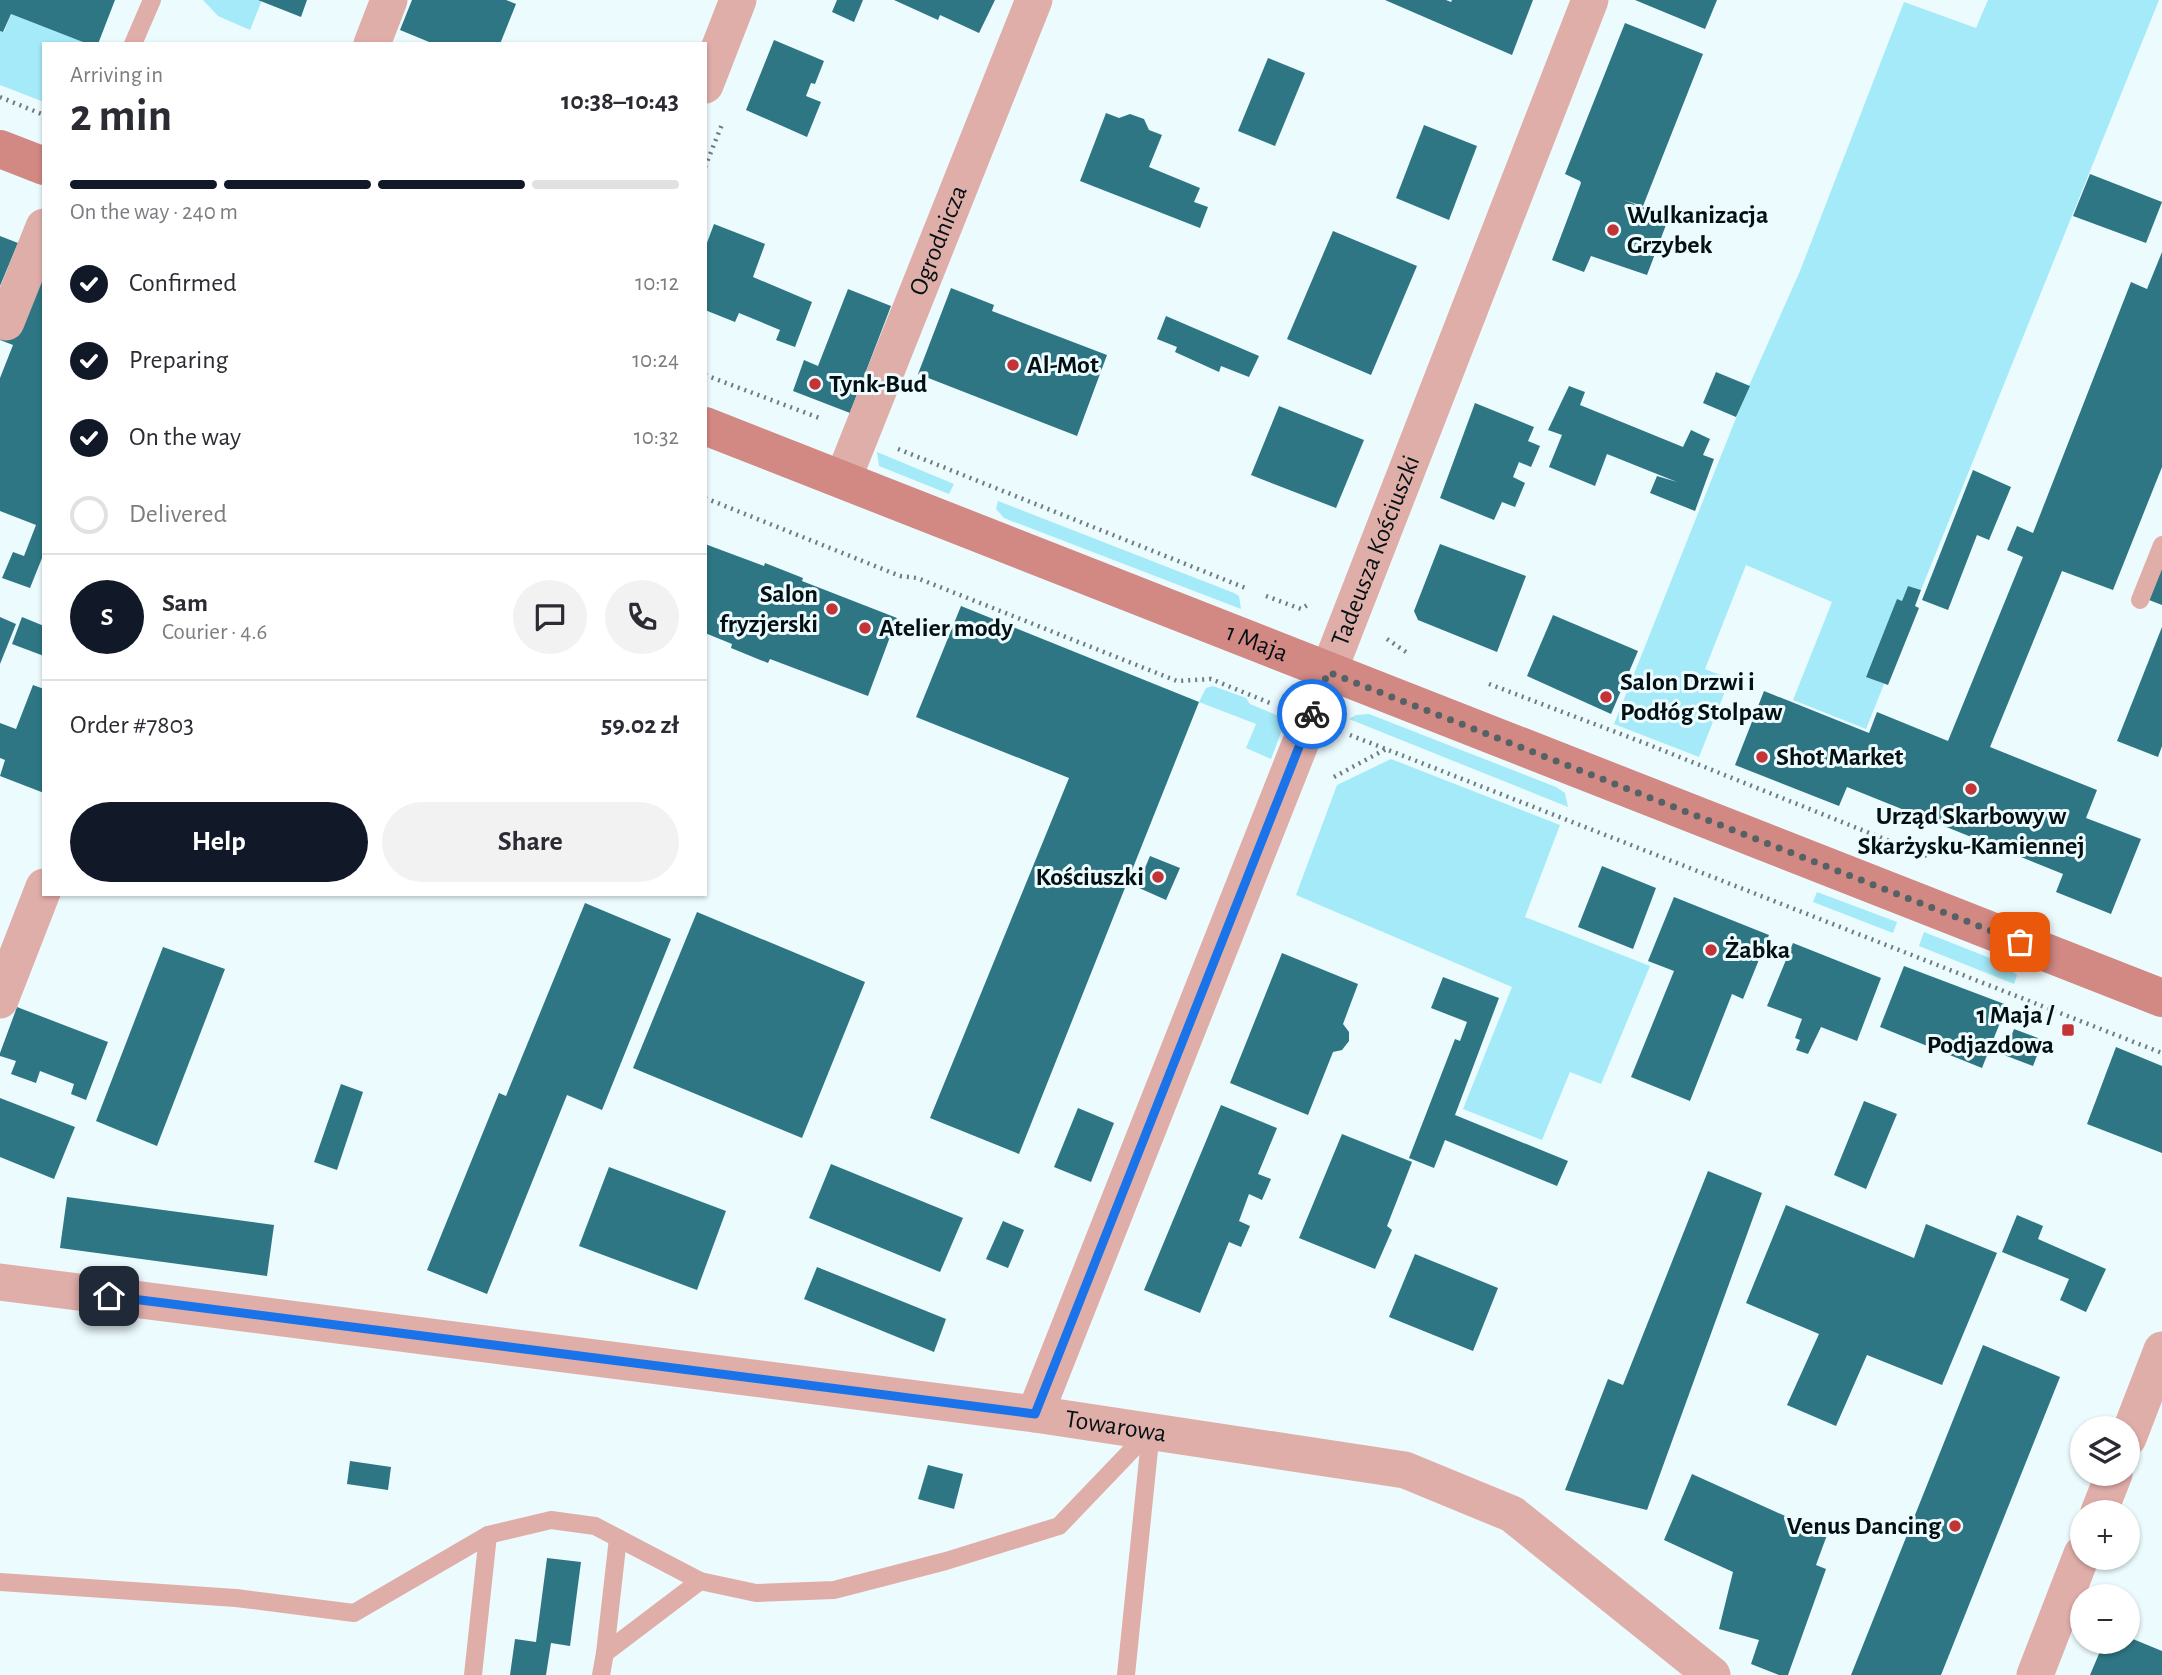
<!DOCTYPE html>
<meta charset="utf-8">
<style>
:root{--surface:#fff;--page:#f2f2f3;--text:#2b2b33;--muted:#7c7c81;--line:#e1e1e2;--accent:#111827}
body{margin:0;font-family:"Alegreya Sans",sans-serif;background:var(--page);color:var(--text);height:100vh;display:flex;flex-direction:column;font-size:26px;white-space:nowrap}
*{box-sizing:border-box;margin:0}
p{font-size:23px;color:var(--muted)}
.icon{flex:none;width:38px;height:38px;fill:none;stroke:currentColor;stroke-width:2;stroke-linecap:round;stroke-linejoin:round}
.map{position:relative;flex:1;overflow:hidden}
.side{position:absolute;left:42px;top:42px;width:665px;height:854px;display:flex;flex-direction:column;background:var(--surface);border-radius:0px;box-shadow:0 2px 5px #0004}
.side>*{flex:none}
.controls{position:absolute;left:2070px;top:1416px;display:grid;gap:14px}
.controls a{display:grid;place-items:center;width:70px;height:70px;border-radius:50%;background:var(--surface);box-shadow:0 2px 5px #0004;font-size:35px}
.pin{position:absolute;display:grid;place-items:center;width:60px;height:60px;color:#fff;margin:-30px;border-radius:14px;box-shadow:0 4px 10px #0006}
.courier{position:absolute;display:grid;place-items:center;width:70px;height:70px;margin:-35px;border:5px solid #1a73e8;border-radius:50%;background:#fff;color:#222;box-shadow:0 2px 9px #0007}
.headline em{font-style:normal;font-weight:700}
.headline div{display:flex;flex-direction:column-reverse}
.headline{display:flex;align-items:center;justify-content:space-between;height:119px;padding:0 28px}
h1{font-size:46px;font-weight:700;line-height:52px}
.bar{display:grid;grid-template-columns:repeat(4,1fr);gap:10px 7px;align-content:center;height:84px;padding:0 28px}
.bar i{height:9px;border-radius:5px;background:var(--line)}
.bar .current{background:var(--accent)}
.bar p{grid-column:span 4}
.line{display:flex;align-items:center;gap:18px;padding:0 28px;border-top:2px solid var(--line)}
.line div{flex:1}
.round{display:grid;place-items:center;flex:none;width:74px;height:74px;border-radius:37px;background:var(--page)}
ol{padding:0 28px;list-style:none}
li{display:flex;align-items:center;gap:21px;height:77px}
li p{margin-inline-start:auto}
li .icon{padding:7px;border-radius:50%;background:var(--accent);color:#fff;stroke-width:4}
li:last-child{color:var(--muted)}
li i{width:38px;height:38px;border:4px solid var(--line);border-radius:50%}
.cta{display:flex;gap:14px;margin-top:auto;padding:14px 28px}
.cta a{flex:1;height:80px;border-radius:42px;background:var(--accent);color:#fff;font-size:28px;font-weight:700;line-height:80px;text-align:center}
.cta a+a{background:var(--page);color:var(--text)}
.map>svg:first-child{display:block}
.green{fill:#a5eaf9}
.building{fill:#2e7684}
.lines{fill:none;stroke-linecap:round;stroke-linejoin:round}
.path{stroke:#6f7d80;stroke-width:4.5;stroke-dasharray:2 5;stroke-linecap:butt}
.lane{stroke:#e0aea9;stroke-width:18}
.street{stroke:#e0aea9;stroke-width:37}
.secondary{stroke:#d28883;stroke-width:38}
.done{stroke:#556265;stroke-width:7;stroke-dasharray:0 12.6}
.route{stroke:#1a73e8;stroke-width:9}
.poi-dot{fill:#c43437;stroke:#ecfbfe;stroke-width:2.5}
.labels{text-anchor:middle;dominant-baseline:central;stroke-width:6;stroke-linejoin:round;paint-order:stroke}
.poi-label{font-size:26px;font-weight:bold;fill:#041013;stroke:#ecfbfe;text-anchor:start}
.street-label{font-size:26px;fill:#041013;stroke:#ecfbfe}
</style>
<div class="map">
<svg width="2162" height="1675" viewBox="0 0 2162 1675">
<rect width="100%" height="100%" fill="#ecfbfe"/>
<!-- green -->
<g class="green">
<polygon points="203,0 262,0 250,30 218,16"/>
<polygon points="1988,0 2159,0 1921,590 1908,586 1902,601 1897,600 1866,676 1884,684 1866,729 1793,700 1832,602 1746,565 1705,669 1730,679 1699,757 1614,724 1748,388 1800,271 1904,2 1976,28"/>
<polygon points="11,14 88,44 44,44 44,102 0,85 0,31 4,32"/>
<polygon points="877,452 954,484 949,494 879,466"/>
<polygon points="998,501 1234,593 1239,596 1241,609 1004,518 996,509"/>
<polygon points="1213,686 1246,698 1250,704 1286,719 1271,759 1246,748 1256,724 1199,702 1206,688"/>
<polygon points="1369,714 1556,787 1565,793 1568,807 1349,719 1356,715"/>
<polygon points="1391,759 1560,825 1525,917 1650,966 1601,1084 1570,1072 1542,1140 1463,1109 1512,987 1296,895 1337,785"/>
<polygon points="1817,892 1897,922 1893,933 1813,902"/>
<polygon points="1924,932 2000,962 2017,975 2014,984 1919,946"/>
</g>
<!-- building -->
<g class="building">
<polygon points="0,0 115,0 98,44 88,44 11,14 3,32 0,31"/>
<polygon points="258,0 307,0 301,17"/>
<polygon points="412,0 506,0 516,4 500,44 434,44 400,30"/>
<polygon points="837,0 863,0 854,22 832,12"/>
<polygon points="894,0 995,0 979,33 940,15 938,20"/>
<polygon points="1385,0 1446,0 1451,2 1452,0 1533,0 1512,55"/>
<polygon points="1635,0 1717,0 1705,29"/>
<polygon points="1625,23 1703,54 1643,206 1624,200 1669,217 1647,275 1591,256 1584,272 1552,260 1581,183 1580,181 1565,174"/>
<polygon points="774,40 824,61 815,84 811,83 806,96 821,102 807,137 746,110"/>
<polygon points="1268,58 1305,73 1275,146 1238,131"/>
<polygon points="1106,113 1119,118 1130,114 1144,119 1149,130 1162,135 1149,167 1200,188 1194,202 1208,207 1200,228 1080,181"/>
<polygon points="1424,125 1477,146 1449,220 1396,198"/>
<polygon points="2090,174 2162,202 2146,243 2073,216"/>
<polygon points="714,224 765,244 753,277 812,302 795,347 776,340 780,330 739,313 735,322 705,310 705,248"/>
<polygon points="1333,231 1417,266 1371,375 1287,339"/>
<polygon points="0,236 18,243 0,286"/>
<polygon points="2162,252 2162,467 2113,590 2062,571 1990,747 2097,790 2086,818 2141,839 2111,914 2056,892 2063,874 1847,787 1839,806 1735,765 1764,691 1869,733 1877,712 1948,741 2023,557 2007,550 2017,526 2033,533 2131,282 2147,289"/>
<polygon points="44,267 44,553 30,588 2,578 13,552 24,556 36,525 0,511 0,378 13,345 0,340 0,320"/>
<polygon points="951,288 994,305 992,311 1107,355 1077,436 918,374"/>
<polygon points="848,289 891,306 850,413 793,391 804,360 818,366"/>
<polygon points="1166,316 1259,356 1249,377 1221,366 1219,372 1175,352 1177,347 1157,339"/>
<polygon points="1716,372 1750,386 1736,417 1703,403"/>
<polygon points="1569,386 1585,392 1580,405 1683,447 1691,430 1710,439 1703,455 1714,459 1695,511 1650,493 1657,476 1677,482 1607,454 1595,486 1549,467 1562,435 1548,430"/>
<polygon points="1475,403 1534,427 1528,441 1540,446 1531,467 1519,462 1513,477 1525,483 1515,507 1502,502 1494,520 1440,498"/>
<polygon points="1279,406 1364,440 1336,508 1251,475"/>
<polygon points="1973,470 2011,487 1989,540 1977,535 1948,610 1922,600"/>
<polygon points="705,544 764,566 765,563 803,578 802,581 897,618 868,696 770,659 768,663 731,648 732,644 705,633"/>
<polygon points="1440,544 1526,576 1497,652 1418,620 1414,611"/>
<polygon points="2162,567 2162,605 2149,600"/>
<polygon points="1908,586 1921,590 1915,606 1919,608 1888,685 1866,677 1897,599 1902,601"/>
<polygon points="961,606 1199,702 1019,1154 930,1118 1069,778 916,717"/>
<polygon points="1553,615 1638,651 1611,714 1527,676"/>
<polygon points="0,617 16,624 0,664"/>
<polygon points="22,617 44,626 44,656 12,644"/>
<polygon points="2162,627 2162,746 2158,757 2117,741"/>
<polygon points="33,685 44,689 44,793 0,776 5,760 0,758 0,723 16,729"/>
<polygon points="1150,856 1180,868 1166,900 1137,887"/>
<polygon points="1602,866 1656,888 1633,949 1578,927"/>
<polygon points="1674,897 1769,935 1743,999 1732,994 1690,1101 1631,1077 1674,971 1648,961"/>
<polygon points="585,903 671,939 602,1110 567,1095 487,1294 427,1270 499,1093 506,1096"/>
<polygon points="697,912 865,982 802,1138 633,1068"/>
<polygon points="1793,943 1881,978 1857,1041 1821,1027 1808,1054 1796,1050 1800,1040 1795,1038 1802,1019 1767,1006"/>
<polygon points="163,947 225,969 157,1146 96,1121"/>
<polygon points="1282,953 1358,984 1343,1024 1349,1032 1349,1041 1342,1050 1333,1052 1308,1115 1230,1083"/>
<polygon points="1904,966 2007,1005 1982,1068 1880,1027"/>
<polygon points="1443,977 1499,998 1455,1115 1568,1161 1557,1186 1445,1140 1434,1168 1409,1158 1455,1039 1460,1041 1467,1022 1431,1008"/>
<polygon points="17,1007 108,1042 86,1100 71,1094 74,1084 40,1071 36,1083 11,1074 16,1061 0,1056 0,1053"/>
<polygon points="2014,1029 2043,1040 2033,1066 2004,1055"/>
<polygon points="2116,1047 2162,1066 2162,1153 2087,1124"/>
<polygon points="341,1084 363,1092 337,1170 314,1162"/>
<polygon points="0,1098 75,1127 54,1179 0,1157"/>
<polygon points="1864,1101 1897,1114 1866,1189 1834,1175"/>
<polygon points="1221,1105 1277,1128 1258,1174 1271,1179 1262,1200 1249,1194 1239,1221 1250,1226 1241,1247 1229,1242 1200,1313 1144,1290"/>
<polygon points="1078,1108 1114,1123 1091,1182 1054,1167"/>
<polygon points="1342,1134 1412,1162 1387,1226 1392,1230 1375,1269 1299,1238"/>
<polygon points="831,1164 963,1218 940,1272 809,1218"/>
<polygon points="609,1167 726,1211 697,1290 579,1246"/>
<polygon points="1708,1171 1762,1193 1647,1510 1565,1490 1608,1379 1623,1385"/>
<polygon points="67,1197 274,1225 267,1276 60,1248"/>
<polygon points="1786,1205 1914,1258 1926,1224 1997,1253 1942,1385 1867,1355 1836,1426 1787,1405 1819,1334 1746,1303"/>
<polygon points="2017,1215 2043,1226 2038,1239 2106,1269 2086,1312 2060,1300 2069,1279 2002,1252"/>
<polygon points="1003,1221 1024,1230 1008,1268 986,1259"/>
<polygon points="1415,1254 1498,1288 1473,1351 1389,1317"/>
<polygon points="817,1267 946,1319 934,1352 804,1299"/>
<polygon points="1983,1345 2060,1377 1941,1675 1851,1675"/>
<polygon points="350,1461 391,1467 388,1490 347,1484"/>
<polygon points="928,1465 963,1474 954,1509 918,1499"/>
<polygon points="1692,1474 1827,1535 1816,1565 1826,1569 1788,1675 1779,1675 1751,1664 1759,1640 1719,1629 1733,1572 1664,1540"/>
<polygon points="547,1558 581,1562 570,1646 551,1643 546,1675 510,1675 515,1639 536,1642"/>
<polygon points="2128,1637 2162,1651 2162,1675 2090,1675 2104,1642 2128,1642"/>
</g>
<g class="lines">
<!-- path -->
<g class="path">
<polyline points="0,97 44,115"/>
<polyline points="705,167 723,122"/>
<polyline points="705,375 822,419"/>
<polyline points="898,449 1248,589"/>
<polyline points="705,498 900,576 917,578 1177,681 1211,679 1270,703"/>
<polyline points="1266,596 1301,609 1309,604"/>
<polyline points="1387,639 1406,652"/>
<polyline points="1489,684 1647,744 1927,856"/>
<polyline points="1350,735 2162,1053"/>
<polyline points="1334,777 1386,749"/>
</g>
<!-- lane -->
<g class="lane">
<polyline points="133,44 152,0"/>
<polyline points="2140,600 2162,545"/>
<polyline points="0,1582 236,1598 354,1613 488,1535 551,1520 595,1526 700,1581 756,1593 834,1590 946,1561 1059,1526 1151,1430"/>
<polyline points="605,1653 618,1538"/>
<polyline points="473,1675 488,1535"/>
<polyline points="601,1675 605,1653 700,1581"/>
<polyline points="1126,1675 1151,1430"/>
</g>
<!-- street -->
<g class="street">
<polyline points="372,44 389,0"/>
<polyline points="705,85 738,0"/>
<polyline points="6,322 44,227"/>
<path id="s1" d="M843 479 1034 0"/>
<polyline points="0,1000 44,887"/>
<path id="s2" d="M0 1282 1035 1414 1405 1470 1512 1514 1712 1675"/>
<path id="s3" d="M1035 1414 1310 719 1590 0"/>
<polyline points="2128,1438 2162,1350"/>
<polyline points="2099,1512 2114,1474"/>
<polyline points="2035,1675 2082,1554"/>
</g>
<!-- secondary -->
<g class="secondary">
<polyline points="0,149 44,166"/>
<path id="s4" d="M705 426 2162 998"/>
</g>
</g>
<g class="lines">
<!-- done -->
<polyline class="done" points="1312,714 1328,672 2020,942"/>
<!-- route -->
<polyline class="route" points="109,1296 1035,1414 1312,714"/>
</g>
<!-- markers -->
<g class="poi-dot">
<circle cx="1613" cy="230" r="7"/>
<circle cx="1013" cy="365" r="7"/>
<circle cx="815" cy="384" r="7"/>
<circle cx="832" cy="609" r="7"/>
<circle cx="865" cy="628" r="7"/>
<circle cx="1606" cy="697" r="7"/>
<circle cx="1762" cy="757" r="7"/>
<circle cx="1971" cy="789" r="7"/>
<circle cx="1158" cy="877" r="7"/>
<circle cx="1711" cy="950" r="7"/>
<rect x="2061" y="1023" width="14" height="14" rx="3.5"/>
<circle cx="1955" cy="1526" r="7"/>
</g>
<g class="labels">
<!-- poi labels -->
<g class="poi-label">
<text x="1627" y="215">Wulkanizacja<tspan x="1627" dy="30">Grzybek</tspan></text>
<text x="1027" y="365">Al-Mot</text>
<text x="829" y="384">Tynk-Bud</text>
<text x="818" y="594" text-anchor="end">Salon<tspan x="818" dy="30">fryzjerski</tspan></text>
<text x="879" y="628">Atelier mody</text>
<text x="1620" y="682">Salon Drzwi i<tspan x="1620" dy="30">Podłóg Stolpaw</tspan></text>
<text x="1776" y="757">Shot Market</text>
<text x="1971" y="816" text-anchor="middle">Urząd Skarbowy w<tspan x="1971" dy="30">Skarżysku-Kamiennej</tspan></text>
<text x="1144" y="877" text-anchor="end">Kościuszki</text>
<text x="1725" y="950">Żabka</text>
<text x="2054" y="1015" text-anchor="end">1 Maja /<tspan x="2054" dy="30">Podjazdowa</tspan></text>
<text x="1941" y="1526" text-anchor="end">Venus Dancing</text>
</g>
<!-- street labels -->
<g class="street-label">
<text stroke="none"><textPath href="#s1" startOffset="257">Ogrodnicza</textPath></text>
<text stroke="none"><textPath href="#s3" startOffset="928">Tadeusza Kościuszki</textPath></text>
<text stroke="none"><textPath href="#s4" startOffset="593">1 Maja</textPath></text>
<text stroke="none"><textPath href="#s2" startOffset="1125">Towarowa</textPath></text>
</g>
</g>
</svg>
<div class="controls">
<a><svg class="icon" aria-label="layers" viewBox="0 0 24 24"><path d="M12 4l9 5-9 5-9-5zM3 14l9 5 9-5"/></svg></a>
<a>+</a>
<a>−</a>
</div>
<div class="pin" style="left:2020px;top:942px;background:#ea580c"><svg class="icon" aria-label="bag" viewBox="0 0 24 24"><path d="M5 8h14l-1 12H6zM9 8a3 3 0 0 1 6 0"/></svg></div>
<div class="pin" style="left:109px;top:1296px;background:#1f2937"><svg class="icon" aria-label="home" viewBox="0 0 24 24"><path d="M3 11l9-7 9 7M6 9v11h12V9"/></svg></div>
<div class="courier" style="left:1312px;top:714px"><svg class="icon" aria-label="bike" viewBox="0 0 24 24"><circle cx="6" cy="16" r="4"/><circle cx="18" cy="16" r="4"/><path d="M6 16l4-8h5l3 8M10 8l3 8H6M13 5h3"/></svg></div>
<section class="side">
<div class="headline"><div><h1>2 min</h1><p>Arriving in</p></div><em>10:38–10:43</em></div>
<div class="bar"><i class="current"></i><i class="current"></i><i class="current"></i><i></i><p>On the way · 240 m</p></div>
<ol>
<li><svg class="icon" aria-label="check" viewBox="0 0 24 24"><path d="M5 12l5 5 9-10"/></svg>Confirmed<p>10:12</p></li>
<li><svg class="icon" aria-label="check" viewBox="0 0 24 24"><path d="M5 12l5 5 9-10"/></svg>Preparing<p>10:24</p></li>
<li><svg class="icon" aria-label="check" viewBox="0 0 24 24"><path d="M5 12l5 5 9-10"/></svg>On the way<p>10:32</p></li>
<li><i></i>Delivered</li>
</ol>
<div class="line" style="height:126px"><b class="round" style="background:var(--accent);color:#fff">S</b><div><b>Sam</b><p>Courier · 4.6</p></div><a class="round"><svg class="icon" aria-label="chat" viewBox="0 0 24 24"><path d="M4 5h16v11H9l-5 4z"/></svg></a><a class="round"><svg class="icon" aria-label="phone" viewBox="0 0 24 24"><path d="M5 4h4l2 5-3 2q2 4 5 5l2-3 5 2v4C11 20 4 13 5 4z"/></svg></a></div>
<div class="line" style="height:91px"><div>Order #7803</div><b>59.02 zł</b></div>
<div class="cta"><a>Help</a><a>Share</a></div>
</section>
</div>
